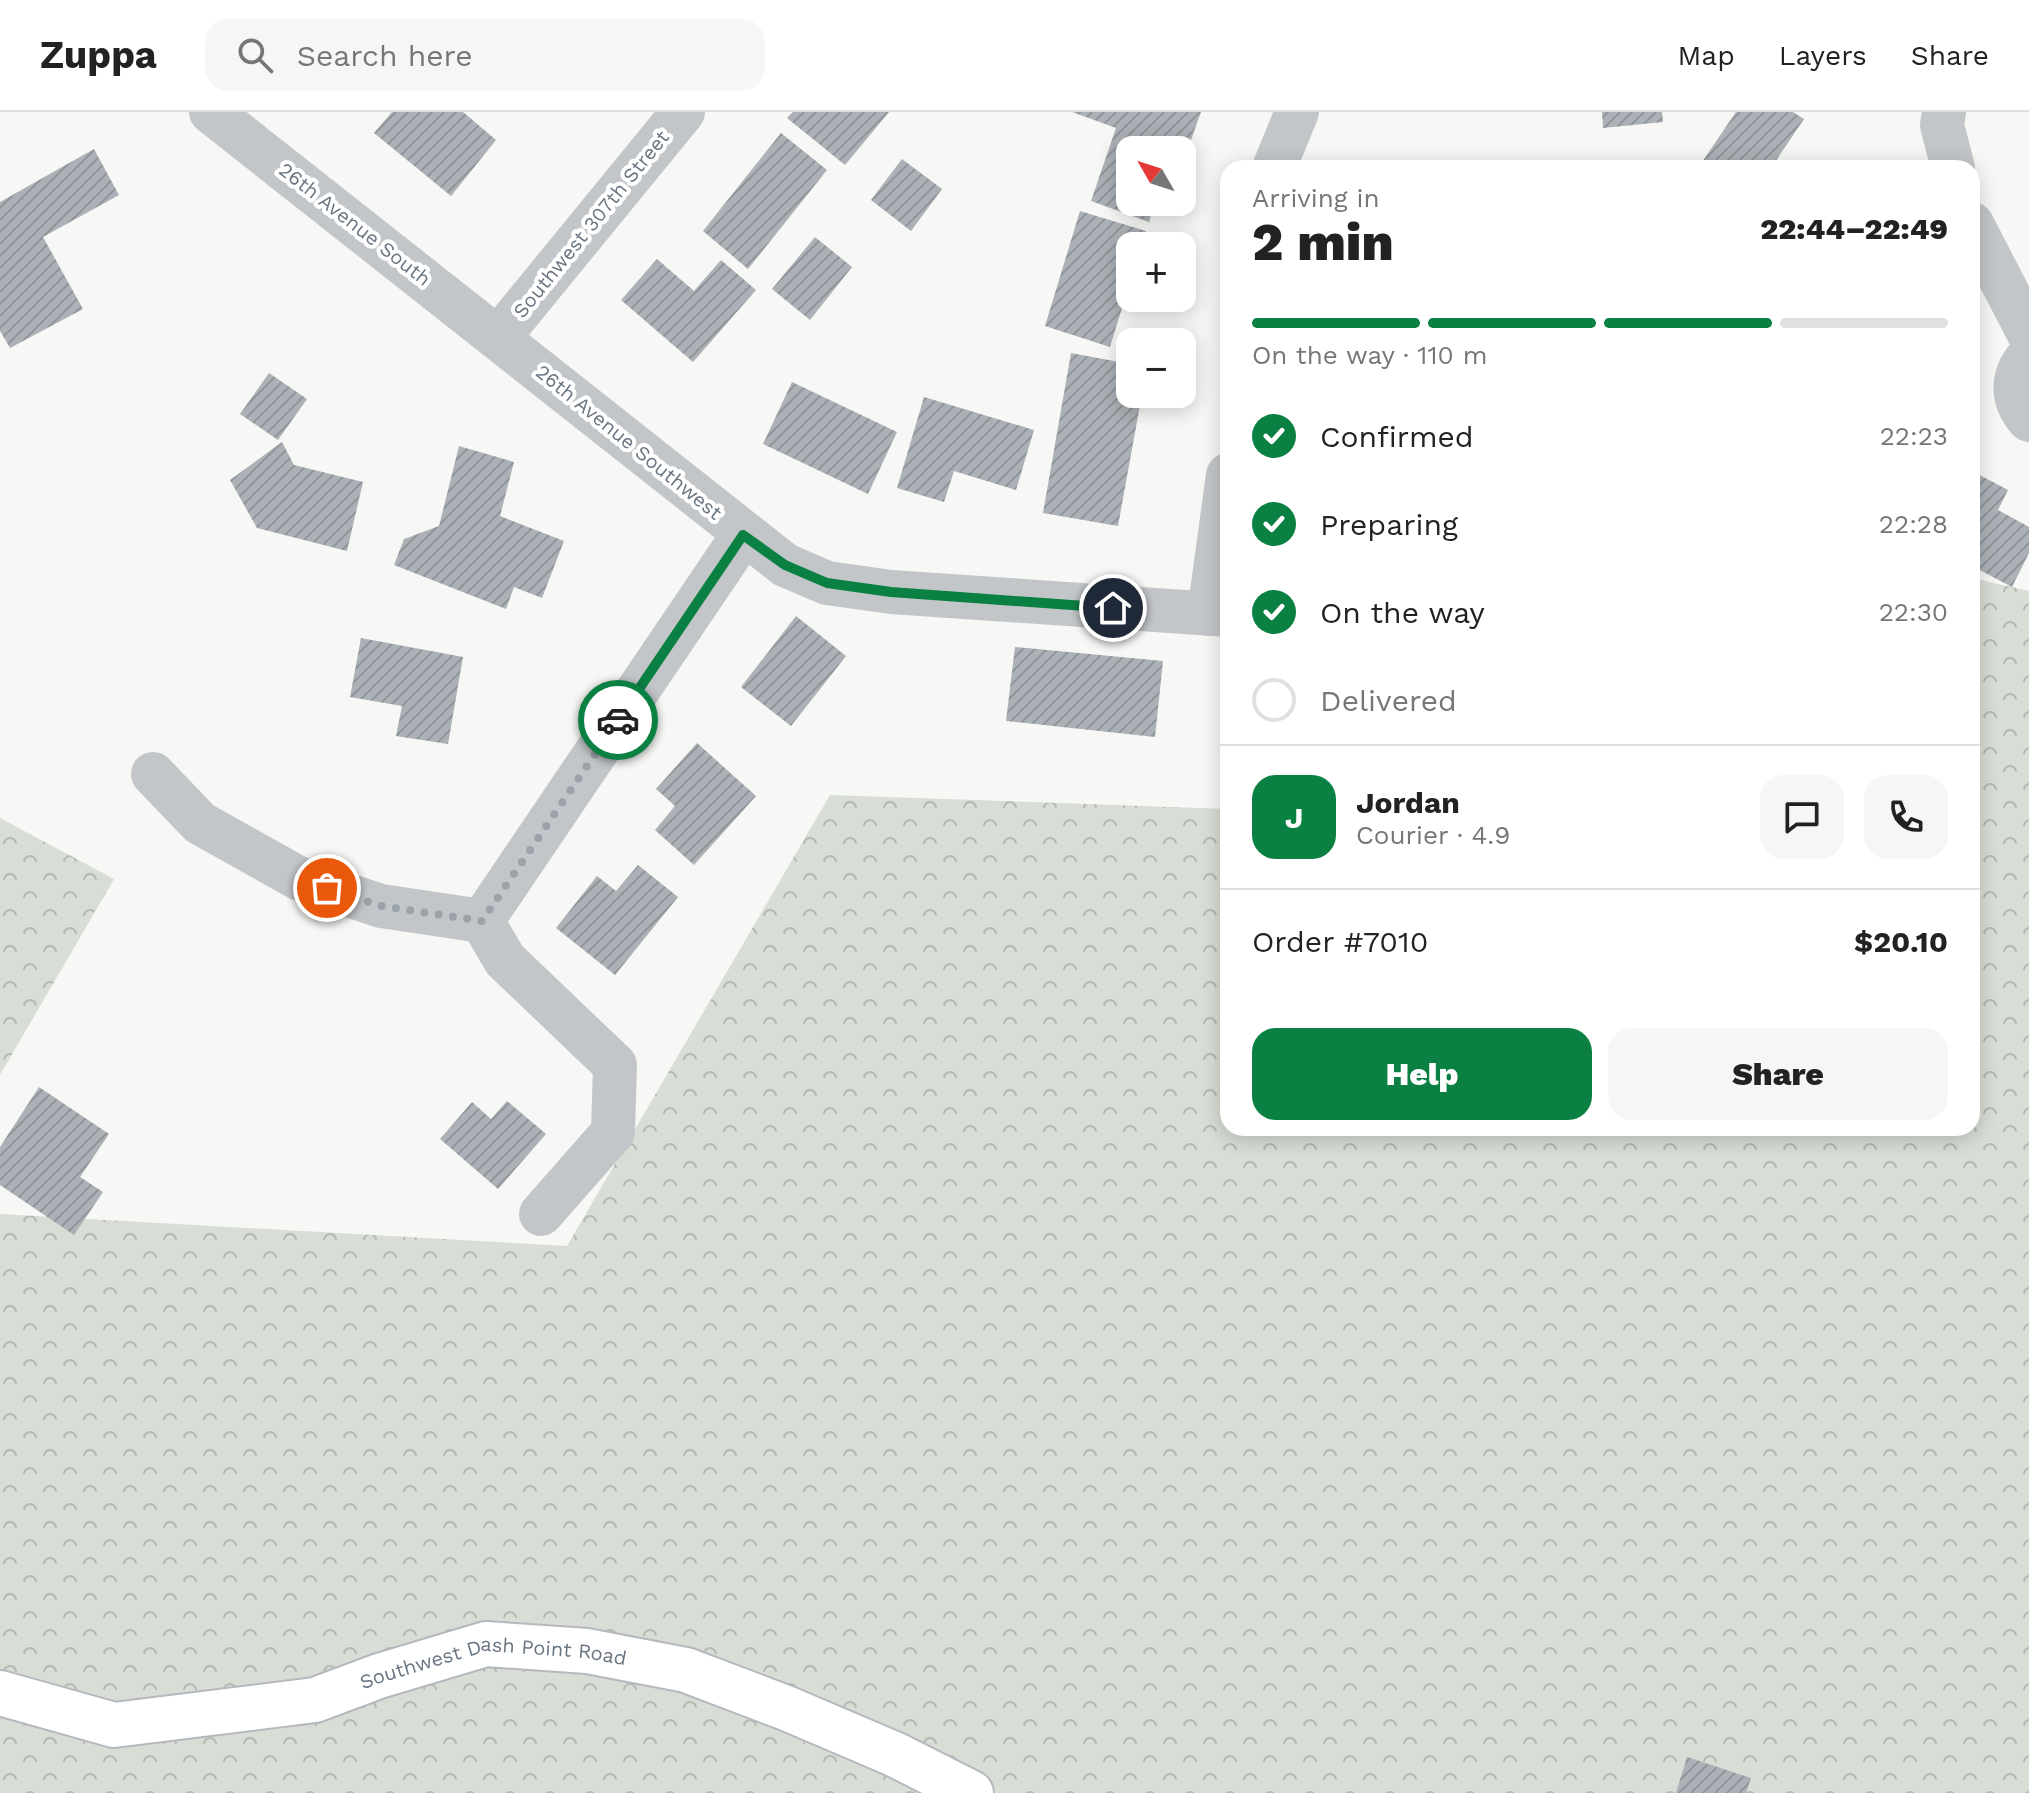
<!DOCTYPE html>
<meta charset="utf-8">
<style>
:root{--surface:#fff;--page:#f6f6f6;--text:#222;--muted:#767676;--line:#e0e0e0;--accent:#0b8043}
body{margin:0;font-family:"Work Sans",sans-serif;background:var(--page);color:var(--text);height:100vh;display:flex;flex-direction:column;font-size:30px;white-space:nowrap}
*{box-sizing:border-box;margin:0}
p{font-size:26px;color:var(--muted)}
.icon{flex:none;width:44px;height:44px;fill:none;stroke:currentColor;stroke-width:2;stroke-linecap:round;stroke-linejoin:round}
.map{position:relative;flex:1;overflow:hidden}
.sheet{position:absolute;left:1220px;top:48px;width:760px;height:976px;display:flex;flex-direction:column;background:var(--surface);border-radius:24px;box-shadow:0 4px 20px #0003}
.sheet>*{flex:none}
.needle{width:52px;rotate:309deg}
.fabs{position:absolute;left:1116px;top:24px;display:grid;gap:16px}
.fabs a{display:grid;place-items:center;width:80px;height:80px;border-radius:16px;background:var(--surface);box-shadow:0 4px 20px #0003;font-size:40px}
.pin{position:absolute;display:grid;place-items:center;width:68px;height:68px;color:#fff;margin:-34px;border:4px solid #fff;border-radius:50%;box-shadow:0 2px 8px #0007}
.courier{position:absolute;display:grid;place-items:center;width:80px;height:80px;margin:-40px;border:6px solid #0b8043;border-radius:50%;background:#fff;color:#222;box-shadow:0 2px 10px #0007}
.headline em{font-style:normal;font-weight:800}
.headline div{display:flex;flex-direction:column-reverse}
.headline{display:flex;align-items:center;justify-content:space-between;height:136px;padding:0 32px}
h1{font-size:52px;font-weight:800;line-height:60px}
.bar{display:grid;grid-template-columns:repeat(4,1fr);gap:12px 8px;align-content:center;height:96px;padding:0 32px}
.bar i{height:10px;border-radius:6px;background:var(--line)}
.bar .selected{background:var(--accent)}
.bar p{grid-column:span 4}
.line{display:flex;align-items:center;gap:20px;padding:0 32px;border-top:2px solid var(--line)}
.line div{flex:1}
.round{display:grid;place-items:center;flex:none;width:84px;height:84px;border-radius:24px;background:var(--page)}
ol{padding:0 32px;list-style:none}
li{display:flex;align-items:center;gap:24px;height:88px}
li p{margin-inline-start:auto}
li .icon{padding:8px;border-radius:50%;background:var(--accent);color:#fff;stroke-width:4}
li:last-child{color:var(--muted)}
li i{width:44px;height:44px;border:4px solid var(--line);border-radius:50%}
.cta{display:flex;gap:16px;margin-top:auto;padding:16px 32px}
.cta a{flex:1;height:92px;border-radius:24px;background:var(--accent);color:#fff;font-size:32px;font-weight:800;line-height:92px;text-align:center}
.cta a+a{background:var(--page);color:var(--text)}
header{display:flex;align-items:center;gap:48px;box-sizing:border-box;height:112px;padding:0 40px;background:var(--surface);border-bottom:2px solid var(--line)}
header strong{font-size:38px}
nav{display:flex;gap:44px;margin-inline-start:auto;font-size:28px}
.search{width:560px;height:72px;background:var(--page);display:flex;align-items:center;gap:20px;box-sizing:border-box;padding:0 28px;border-radius:24px;color:var(--muted);font-size:30px}
.map>svg:first-child{display:block}
.forest{fill:url(#forest-crowns)}
.building{fill:url(#building-hatch)}
.lines{fill:none;stroke-linecap:round;stroke-linejoin:round}
.major-casing{stroke:#b5b8bc;stroke-width:48}
.minor{stroke:#c3c6c9;stroke-width:44}
.major{stroke:#fff;stroke-width:44}
.done{stroke:#9ba2aa;stroke-width:8;stroke-dasharray:0 14.4}
.route{stroke:#0b8043;stroke-width:10}
.labels{text-anchor:middle;dominant-baseline:central;stroke-width:8;stroke-linejoin:round;paint-order:stroke}
.street-label{font-size:20px;fill:#697582;stroke:#fff}
</style>
<header>
<strong>Zuppa</strong>
<div class="search"><svg class="icon" aria-label="search" viewBox="0 0 24 24"><circle cx="10" cy="10" r="6"/><path d="M15 15l6 6"/></svg>Search here</div>
<nav><a>Map</a><a>Layers</a><a>Share</a></nav>
</header>
<div class="map">
<svg width="2029" height="1681" viewBox="0 0 2029 1681">
<defs>
<pattern id="forest-crowns" width="20" height="18" patternUnits="userSpaceOnUse" patternTransform="scale(2)"><rect width="20" height="18" fill="#d8ded6"/><path d="M2 6a3 3 0 1 1 6 0M12 15a3 3 0 1 1 6 0" fill="none" stroke="#b3b9b3"/></pattern>
<pattern id="building-hatch" width="6" height="6" patternUnits="userSpaceOnUse" patternTransform="scale(2)"><rect width="6" height="6" fill="#abb1b6"/><path d="M-1 1l2-2M0 6l6-6M5 7l2-2" fill="none" stroke="#8f9599"/></pattern>
</defs>
<rect width="100%" height="100%" fill="#f7f7f5"/>
<!-- forest -->
<g class="forest">
<polygon points="1972,466 2029,479 2029,1681 0,1681 0,1102 567,1134 830,683 1228,697 1228,1016 1972,1016"/>
<polygon points="0,706 114,767 0,963"/>
</g>
<!-- building -->
<g class="building">
<polygon points="392,0 463,0 496,28 451,84 374,21"/>
<polygon points="793,0 889,0 845,53 787,6"/>
<polygon points="1072,0 1201,0 1187,39 1174,34 1173,38 1130,38 1130,90 1155,90 1149,110 1091,89 1116,16"/>
<polygon points="1602,0 1662,0 1663,10 1603,16"/>
<polygon points="1736,0 1793,0 1804,7 1771,56 1705,56 1700,53"/>
<polygon points="781,21 827,58 748,157 703,119"/>
<polygon points="94,37 119,83 43,125 83,197 10,236 0,219 0,90"/>
<polygon points="902,47 942,77 911,119 871,88"/>
<polygon points="1080,99 1146,119 1141,134 1130,134 1130,170 1110,235 1045,214"/>
<polygon points="815,125 852,155 810,208 772,177"/>
<polygon points="657,147 694,179 721,148 756,178 693,250 621,188"/>
<polygon points="1071,241 1130,252 1130,282 1142,282 1118,414 1043,401"/>
<polygon points="269,261 307,287 278,328 240,302"/>
<polygon points="792,270 897,320 868,382 763,332"/>
<polygon points="924,285 1034,318 1016,378 954,359 944,390 897,376"/>
<polygon points="282,330 294,353 363,370 347,439 257,416 230,368"/>
<polygon points="459,334 514,350 500,404 564,429 542,486 514,475 506,497 394,453 404,427 439,414"/>
<polygon points="1972,359 2008,378 1998,398 2029,415 2029,441 2012,475 1972,454"/>
<polygon points="796,504 846,544 791,614 741,575"/>
<polygon points="361,526 463,545 448,632 396,624 402,594 350,585"/>
<polygon points="1015,535 1163,549 1155,625 1006,609"/>
<polygon points="697,631 756,684 694,753 655,718 675,694 656,677"/>
<polygon points="638,753 678,785 615,863 556,816 597,764 616,779"/>
<polygon points="39,975 109,1022 80,1065 103,1080 74,1123 0,1073 0,1035"/>
<polygon points="507,989 546,1022 498,1077 440,1027 472,990 491,1007"/>
<polygon points="1687,1645 1751,1666 1746,1681 1676,1681"/>
</g>
<g class="lines">
<!-- major casing -->
<g class="major-casing">
<g id="major">
<path id="s1" d="M0 1581 114 1613 315 1588 379 1564 486 1532 587 1539 686 1558 786 1596 894 1642 971 1681"/>
</g>
</g>
<!-- minor -->
<g class="minor">
<polyline points="211,0 785,453 827,471 891,480 1228,503"/>
<polyline points="1944,0 1942,13 1953,56"/>
<polyline points="1274,56 1297,0"/>
<polyline points="1972,112 2029,222"/>
<polyline points="499,225 683,0"/>
<path d="M2029 244C2011 264 2011 287 2029 308"/>
<polyline points="1209,502 1228,363"/>
<polyline points="153,662 200,711 300,767 381,794 482,809"/>
<polyline points="482,809 743,423"/>
<polyline points="482,809 505,848 615,953 613,1020 541,1102"/>
</g>
<!-- major -->
<use href="#major" class="major"/>
</g>
<g class="lines">
<!-- done -->
<polyline class="done" points="327,776 381,794 482,809 618,608"/>
<!-- route -->
<polyline class="route" points="618,608 743,423 785,453 827,471 891,480 1113,496"/>
</g>
<g class="labels">
<!-- street labels -->
<g class="street-label">
<text transform="translate(355 112) rotate(38)">26th Avenue South</text>
<text transform="translate(591 112) rotate(-51)">Southwest 307th Street</text>
<text transform="translate(629 330) rotate(39)">26th Avenue Southwest</text>
<text stroke="none"><textPath href="#s1" startOffset="506">Southwest Dash Point Road</textPath></text>
</g>
</g>
</svg>
<div class="fabs">
<a><svg class="needle" viewBox="-14 -14 28 28"><path d="M0-13l5 13h-10z" fill="#e53935"/><path d="M0 13l5-13h-10z" fill="#767676"/></svg></a>
<a>+</a>
<a>−</a>
</div>
<div class="pin" style="left:327px;top:776px;background:#ea580c"><svg class="icon" aria-label="bag" viewBox="0 0 24 24"><path d="M5 8h14l-1 12H6zM9 8a3 3 0 0 1 6 0"/></svg></div>
<div class="pin" style="left:1113px;top:496px;background:#1f2937"><svg class="icon" aria-label="home" viewBox="0 0 24 24"><path d="M3 11l9-7 9 7M6 9v11h12V9"/></svg></div>
<div class="courier" style="left:618px;top:608px"><svg class="icon" aria-label="car" viewBox="0 0 24 24"><path d="M5 17H2v-5l4-1 3-4h7l3 4 3 1v5h-3M9 17h6M6 11h13"/><circle cx="7" cy="17" r="2"/><circle cx="17" cy="17" r="2"/></svg></div>
<section class="sheet">
<div class="headline"><div><h1>2 min</h1><p>Arriving in</p></div><em>22:44–22:49</em></div>
<div class="bar"><i class="selected"></i><i class="selected"></i><i class="selected"></i><i></i><p>On the way · 110 m</p></div>
<ol>
<li><svg class="icon" aria-label="check" viewBox="0 0 24 24"><path d="M5 12l5 5 9-10"/></svg>Confirmed<p>22:23</p></li>
<li><svg class="icon" aria-label="check" viewBox="0 0 24 24"><path d="M5 12l5 5 9-10"/></svg>Preparing<p>22:28</p></li>
<li><svg class="icon" aria-label="check" viewBox="0 0 24 24"><path d="M5 12l5 5 9-10"/></svg>On the way<p>22:30</p></li>
<li><i></i>Delivered</li>
</ol>
<div class="line" style="height:144px"><b class="round" style="background:var(--accent);color:#fff">J</b><div><b>Jordan</b><p>Courier · 4.9</p></div><a class="round"><svg class="icon" aria-label="chat" viewBox="0 0 24 24"><path d="M4 5h16v11H9l-5 4z"/></svg></a><a class="round"><svg class="icon" aria-label="phone" viewBox="0 0 24 24"><path d="M5 4h4l2 5-3 2q2 4 5 5l2-3 5 2v4C11 20 4 13 5 4z"/></svg></a></div>
<div class="line" style="height:104px"><div>Order #7010</div><b>$20.10</b></div>
<div class="cta"><a>Help</a><a>Share</a></div>
</section>
</div>
